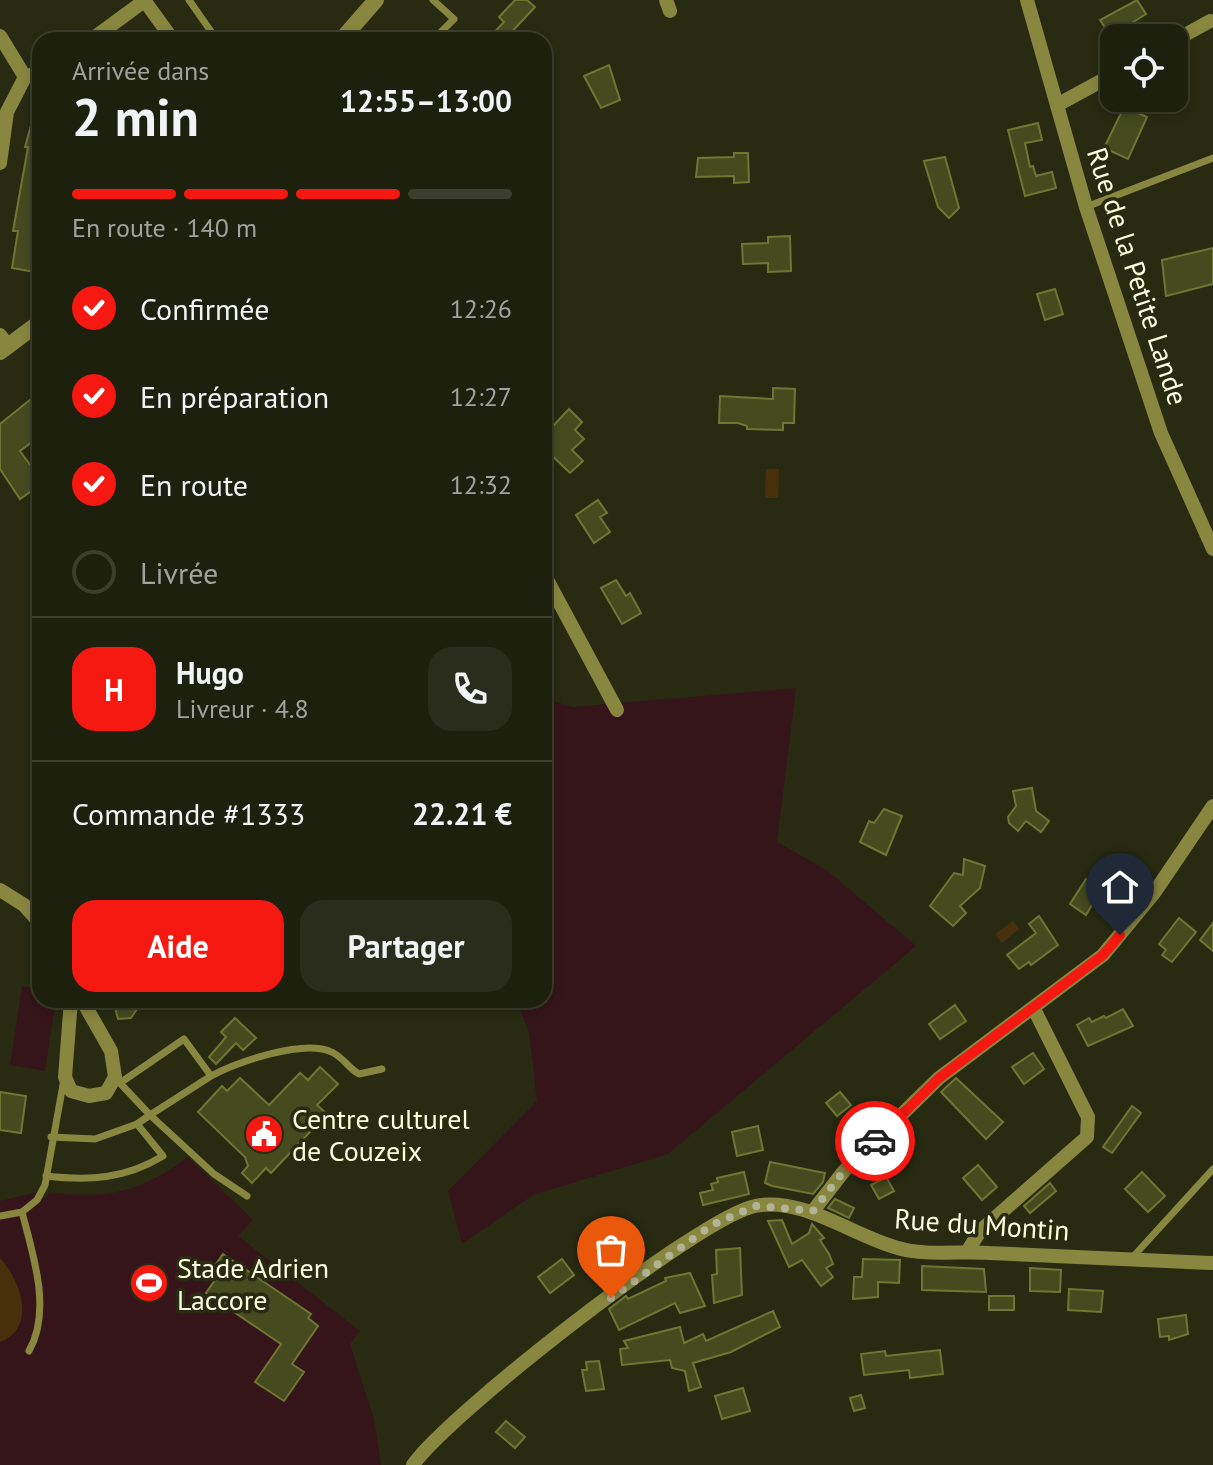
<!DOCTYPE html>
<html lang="fr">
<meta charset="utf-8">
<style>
:root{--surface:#1e200e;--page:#2b2d1c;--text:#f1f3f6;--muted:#a1a39e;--line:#3c3e2e;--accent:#f61911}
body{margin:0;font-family:"PT Sans",sans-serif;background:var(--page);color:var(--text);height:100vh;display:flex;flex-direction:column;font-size:30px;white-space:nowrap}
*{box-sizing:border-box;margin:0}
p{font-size:26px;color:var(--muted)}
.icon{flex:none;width:44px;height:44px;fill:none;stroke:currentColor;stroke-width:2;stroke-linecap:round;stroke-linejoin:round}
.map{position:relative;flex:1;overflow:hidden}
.side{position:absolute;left:32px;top:32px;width:520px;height:976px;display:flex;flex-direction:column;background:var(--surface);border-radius:24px;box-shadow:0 4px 12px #0003,0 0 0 2px var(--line)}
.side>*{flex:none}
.controls{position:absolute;left:1100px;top:24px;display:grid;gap:16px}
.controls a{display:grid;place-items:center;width:88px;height:88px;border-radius:16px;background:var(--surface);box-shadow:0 4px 12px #0003,0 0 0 2px var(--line);font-size:40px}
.pin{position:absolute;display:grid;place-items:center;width:68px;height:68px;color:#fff;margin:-82px -34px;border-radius:50% 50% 50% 0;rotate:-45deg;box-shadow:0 0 8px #0007}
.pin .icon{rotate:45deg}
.courier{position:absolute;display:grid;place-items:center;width:80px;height:80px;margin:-40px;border:6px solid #f61911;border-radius:50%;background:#fff;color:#222;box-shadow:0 2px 10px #0007}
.headline em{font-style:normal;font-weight:700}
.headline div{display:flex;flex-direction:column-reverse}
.headline{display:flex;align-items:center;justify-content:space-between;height:136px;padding:0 40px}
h1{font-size:52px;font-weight:700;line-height:60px}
.bar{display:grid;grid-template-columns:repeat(4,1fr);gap:12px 8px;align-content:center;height:96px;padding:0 40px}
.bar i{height:10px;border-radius:6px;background:var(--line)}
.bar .active{background:var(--accent)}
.bar p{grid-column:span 4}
.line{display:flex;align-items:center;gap:20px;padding:0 40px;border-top:2px solid var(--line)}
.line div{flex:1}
.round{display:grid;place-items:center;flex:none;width:84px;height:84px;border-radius:24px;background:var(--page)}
ol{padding:0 40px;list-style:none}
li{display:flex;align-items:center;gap:24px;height:88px}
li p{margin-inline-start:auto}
li .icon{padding:8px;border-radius:50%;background:var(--accent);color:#fff;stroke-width:4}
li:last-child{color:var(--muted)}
li i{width:44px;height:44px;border:4px solid var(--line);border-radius:50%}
.button{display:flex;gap:16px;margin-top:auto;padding:16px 40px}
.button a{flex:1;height:92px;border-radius:24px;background:var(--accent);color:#fff;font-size:32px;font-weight:700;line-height:92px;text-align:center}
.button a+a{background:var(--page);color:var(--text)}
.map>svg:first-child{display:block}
.green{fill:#351519}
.water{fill:#49300d}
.building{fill:#454b1f;stroke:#6d7732;stroke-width:2}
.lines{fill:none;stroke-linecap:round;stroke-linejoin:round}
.service{stroke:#88863f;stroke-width:7}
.minor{stroke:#88863f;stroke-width:14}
.tertiary{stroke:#88863f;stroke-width:16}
.done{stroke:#b2b497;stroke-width:8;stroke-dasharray:0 14.4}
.route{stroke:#f61911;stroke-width:10}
.labels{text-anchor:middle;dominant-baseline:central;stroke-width:7;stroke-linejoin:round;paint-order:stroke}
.street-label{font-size:28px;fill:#fcfede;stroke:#282b12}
.poi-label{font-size:28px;fill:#fcfede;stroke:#282b12;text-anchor:start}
</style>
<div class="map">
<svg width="1213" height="1465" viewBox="0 0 1213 1465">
<rect width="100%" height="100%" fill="#282b12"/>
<!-- green -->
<g class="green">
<polygon points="796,688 777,842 828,871 916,946 668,1154 533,1195 462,1244 448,1191 537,1101 529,1032 516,1000 544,1000 544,699 573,707"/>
<polygon points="22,986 40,989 40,1000 56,1000 45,1071 10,1065"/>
<path d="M188 1157 253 1220 238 1236 360 1331 350 1344 374 1419 381 1465H0V1201L34 1193 46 1199 49 1192C107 1200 141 1192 188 1157Z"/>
</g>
<!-- water -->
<g class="water">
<polygon points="766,469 779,469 778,498 765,498"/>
<polygon points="1013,921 1019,929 1002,943 995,934"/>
<path d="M0 1258C20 1280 38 1327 0 1342Z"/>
</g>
<!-- building -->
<g class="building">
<polygon points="515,0 527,0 535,7 504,40 487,40 504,22 499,17"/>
<polygon points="1137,0 1146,14 1111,36 1100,20"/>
<polygon points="609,65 620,100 601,108 584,76"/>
<polygon points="1124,107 1147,117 1128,159 1104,148"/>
<polygon points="34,115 40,115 40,210 33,252 40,253 40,273 12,268 18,231 13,231 28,147 25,147"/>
<polygon points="1038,123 1042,140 1025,143 1030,167 1033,166 1036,176 1052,172 1056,188 1025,196 1008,130"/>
<polygon points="734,153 748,153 749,182 734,183 734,176 696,177 698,158 734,157"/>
<polygon points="945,157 959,208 949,218 938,207 924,161"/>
<polygon points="790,236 791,271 768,272 768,263 743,264 742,244 768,243 768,237"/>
<polygon points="1213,248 1213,284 1166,296 1162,260"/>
<polygon points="1055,289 1063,314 1045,320 1037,294"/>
<polygon points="773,388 795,389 794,423 783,423 783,430 747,429 747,426 738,423 719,423 720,396 773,399"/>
<polygon points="31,399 35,403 40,399 40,436 20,451 40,478 40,485 20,499 0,469 0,424"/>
<polygon points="569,409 582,422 575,430 584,439 572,450 583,461 570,473 544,448 544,419 552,427"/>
<polygon points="598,500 607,513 600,517 610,532 594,543 576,515"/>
<polygon points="616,580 626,596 630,593 641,613 622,624 601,588"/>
<polygon points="1032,788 1036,811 1049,821 1041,832 1026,821 1018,831 1009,823 1008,817 1016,806 1013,791"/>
<polygon points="884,809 902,816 886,855 860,842 869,821 874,823"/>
<polygon points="964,859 985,866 980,888 960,906 966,913 953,926 930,906 954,873 963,875"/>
<polygon points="1086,879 1101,889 1086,915 1070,904"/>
<polygon points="1039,916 1058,945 1031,965 1029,962 1019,969 1007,955 1036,933 1029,924"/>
<polygon points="1179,918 1196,932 1172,962 1162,955 1166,950 1159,944"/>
<polygon points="1213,923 1213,951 1200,940"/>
<polygon points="113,1000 135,1000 137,1009 131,1018 118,1019"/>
<polygon points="955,1005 966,1021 940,1039 929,1024"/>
<polygon points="1123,1009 1133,1026 1088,1046 1077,1025 1089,1018 1092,1022 1104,1016 1106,1018"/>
<polygon points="235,1018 256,1038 243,1050 236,1043 216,1064 209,1057 226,1037 221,1032"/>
<polygon points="1033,1053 1044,1069 1024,1084 1012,1067"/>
<polygon points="320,1067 338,1084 317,1105 327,1114 271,1173 266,1168 252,1183 242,1173 248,1166 245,1157 198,1112 222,1086 227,1091 240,1078 269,1105 300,1073 308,1080"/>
<polygon points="956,1078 1003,1122 986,1139 941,1092"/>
<polygon points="0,1092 26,1096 21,1133 0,1130"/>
<polygon points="840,1092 851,1105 837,1116 826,1103"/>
<polygon points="1132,1106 1141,1113 1112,1153 1103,1147"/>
<polygon points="758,1126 763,1150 737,1156 732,1132"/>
<polygon points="770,1162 825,1173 823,1182 813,1194 772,1186 765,1183"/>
<polygon points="978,1165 997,1187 982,1200 963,1178"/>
<polygon points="744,1172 749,1194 703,1205 700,1193 713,1190 711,1184 718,1182 717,1178"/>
<polygon points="1142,1172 1165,1196 1148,1212 1125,1189"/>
<polygon points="886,1177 894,1191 879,1199 871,1185"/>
<polygon points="1050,1183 1056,1191 1030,1213 1024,1206"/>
<polygon points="835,1199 854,1208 849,1218 828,1208"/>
<polygon points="782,1220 792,1244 809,1233 812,1224 824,1238 820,1240 829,1254 833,1264 826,1268 833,1277 821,1286 802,1260 789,1267 768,1221"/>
<polygon points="740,1248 742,1295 714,1303 712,1275 717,1274 716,1250"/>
<polygon points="223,1254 311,1314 308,1318 318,1326 292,1364 304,1372 284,1401 255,1382 281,1344 206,1293 215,1280 208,1276"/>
<polygon points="562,1259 574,1275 550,1293 538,1277"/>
<polygon points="863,1259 900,1260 899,1283 878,1282 878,1297 853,1299 854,1277 862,1277"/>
<polygon points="922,1266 984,1269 986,1292 922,1290"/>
<polygon points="1030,1268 1061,1270 1060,1292 1030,1291"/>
<polygon points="601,1269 612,1282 605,1287 596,1273"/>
<polygon points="690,1273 705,1306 680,1313 675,1303 619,1330 609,1309 626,1296 628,1299 666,1281 665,1278"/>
<polygon points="1069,1289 1103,1291 1101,1312 1068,1310"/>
<rect x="989" y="1296" width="25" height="14"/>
<polygon points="773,1311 780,1327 731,1352 693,1363 701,1387 689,1391 685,1371 672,1368 670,1360 622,1365 620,1349 628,1348 624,1341 680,1327 684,1343 703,1334 706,1341"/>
<polygon points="1186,1315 1188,1334 1169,1340 1169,1336 1160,1337 1158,1319"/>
<polygon points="940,1350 943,1374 910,1378 909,1370 864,1375 861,1354 885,1351 886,1356"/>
<polygon points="599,1361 604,1389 586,1391 582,1370 587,1370 586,1362"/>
<polygon points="743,1388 750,1411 722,1419 715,1396"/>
<polygon points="861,1395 865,1408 854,1411 850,1398"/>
<polygon points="506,1421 525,1437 515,1448 496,1432"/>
</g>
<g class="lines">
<!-- service -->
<g class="service">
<polyline points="189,0 217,40"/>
<polyline points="433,40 454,19 433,0"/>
<polyline points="1086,207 1213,158"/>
<path d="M211 1076C237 1062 301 1040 329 1051 342 1055 348 1068 359 1074L382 1069"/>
<polyline points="120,1083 184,1039 211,1076 150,1115 214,1174 247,1196"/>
<polyline points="51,1137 95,1139 137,1124"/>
<path d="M46 1176C89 1181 125 1179 163 1156L137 1124 150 1115 118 1081"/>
<polyline points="0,1216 22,1212"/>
<polyline points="1131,1259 1213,1169"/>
<path d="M29 1351C52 1310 33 1255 22 1212L37 1200 45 1185 64 1079"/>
</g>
<!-- minor -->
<g class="minor">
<polyline points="144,0 173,40"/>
<polyline points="666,0 670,11"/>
<polyline points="1027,0 1086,207 1161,433 1213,549"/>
<polyline points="0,36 25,77"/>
<polyline points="91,40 144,1"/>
<polyline points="1174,41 1210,21"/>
<polyline points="1057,105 1114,74"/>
<polyline points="0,163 7,112 25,77 40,72"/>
<polyline points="0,335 8,345"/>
<polyline points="544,574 617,710"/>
<polyline points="0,890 24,905 40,923"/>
<polyline points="71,1000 65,1077 71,1091 89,1096 106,1093 115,1077 111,1051 82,1000"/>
<polyline points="813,1211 844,1171 939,1078 1103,955 1154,893 1213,806"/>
<polyline points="967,1252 980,1231 1087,1137 1088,1117 1034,1009"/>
<path d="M413 1465C446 1416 700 1217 755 1206 802 1196 853 1236 898 1248 925 1256 960 1251 989 1253 1063 1256 1138 1260 1213 1263"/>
</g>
<!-- tertiary -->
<g class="tertiary">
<polyline points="341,40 376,0"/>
<polyline points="0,352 40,322"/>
</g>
</g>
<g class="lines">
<!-- done -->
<polyline class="done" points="611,1298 712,1225 756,1206 813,1211 844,1171 875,1141"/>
<!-- route -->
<polyline class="route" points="875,1141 939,1078 1103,955 1120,935"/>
</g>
<!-- icons -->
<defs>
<g id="civic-disc" transform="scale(2)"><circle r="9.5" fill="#f61911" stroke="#282b12"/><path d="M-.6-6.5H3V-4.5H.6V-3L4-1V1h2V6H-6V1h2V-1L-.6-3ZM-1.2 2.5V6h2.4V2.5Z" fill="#fff"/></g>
<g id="stadium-disc" transform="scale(2)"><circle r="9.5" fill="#f61911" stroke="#282b12"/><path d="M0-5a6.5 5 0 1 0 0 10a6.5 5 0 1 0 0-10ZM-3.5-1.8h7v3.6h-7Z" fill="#fff"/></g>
</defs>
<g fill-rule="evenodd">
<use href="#civic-disc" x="264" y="1134"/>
<use href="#stadium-disc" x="149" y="1283"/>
</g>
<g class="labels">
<!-- street labels -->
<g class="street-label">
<text transform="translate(1138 276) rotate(72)">Rue de la Petite Lande</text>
<text transform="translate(982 1224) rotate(4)">Rue du Montin</text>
</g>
<!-- poi labels -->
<g class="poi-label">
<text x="292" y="1118">Centre culturel<tspan x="292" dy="32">de Couzeix</tspan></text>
<text x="177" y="1267">Stade Adrien<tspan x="177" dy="32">Laccore</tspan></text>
</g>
</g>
</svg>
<div class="controls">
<a><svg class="icon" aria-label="locate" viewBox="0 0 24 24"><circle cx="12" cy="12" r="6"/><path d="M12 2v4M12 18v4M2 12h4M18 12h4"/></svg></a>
</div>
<div class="pin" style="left:611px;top:1298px;background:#ea580c"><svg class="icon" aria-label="bag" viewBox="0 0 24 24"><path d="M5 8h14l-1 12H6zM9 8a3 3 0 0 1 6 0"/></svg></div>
<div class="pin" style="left:1120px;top:935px;background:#1f2937"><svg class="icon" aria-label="home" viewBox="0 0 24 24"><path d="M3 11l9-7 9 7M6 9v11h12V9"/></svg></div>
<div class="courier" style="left:875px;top:1141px"><svg class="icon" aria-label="car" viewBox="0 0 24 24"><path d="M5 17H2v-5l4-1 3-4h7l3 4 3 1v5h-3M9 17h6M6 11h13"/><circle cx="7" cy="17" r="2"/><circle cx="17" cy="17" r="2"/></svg></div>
<section class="side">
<div class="headline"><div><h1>2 min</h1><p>Arrivée dans</p></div><em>12:55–13:00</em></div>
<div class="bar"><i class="active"></i><i class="active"></i><i class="active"></i><i></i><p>En route · 140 m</p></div>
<ol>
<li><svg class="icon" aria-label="check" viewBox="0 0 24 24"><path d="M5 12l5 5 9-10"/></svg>Confirmée<p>12:26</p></li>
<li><svg class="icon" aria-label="check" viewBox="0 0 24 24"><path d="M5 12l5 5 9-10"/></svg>En préparation<p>12:27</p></li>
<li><svg class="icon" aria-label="check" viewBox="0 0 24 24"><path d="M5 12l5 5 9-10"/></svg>En route<p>12:32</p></li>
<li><i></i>Livrée</li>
</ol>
<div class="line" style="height:144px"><b class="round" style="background:var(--accent);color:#fff">H</b><div><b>Hugo</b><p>Livreur · 4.8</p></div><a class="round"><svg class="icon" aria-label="phone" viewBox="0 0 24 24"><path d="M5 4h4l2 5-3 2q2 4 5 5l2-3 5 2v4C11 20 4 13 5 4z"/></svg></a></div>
<div class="line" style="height:104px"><div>Commande #1333</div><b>22.21 €</b></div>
<div class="button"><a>Aide</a><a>Partager</a></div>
</section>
</div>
